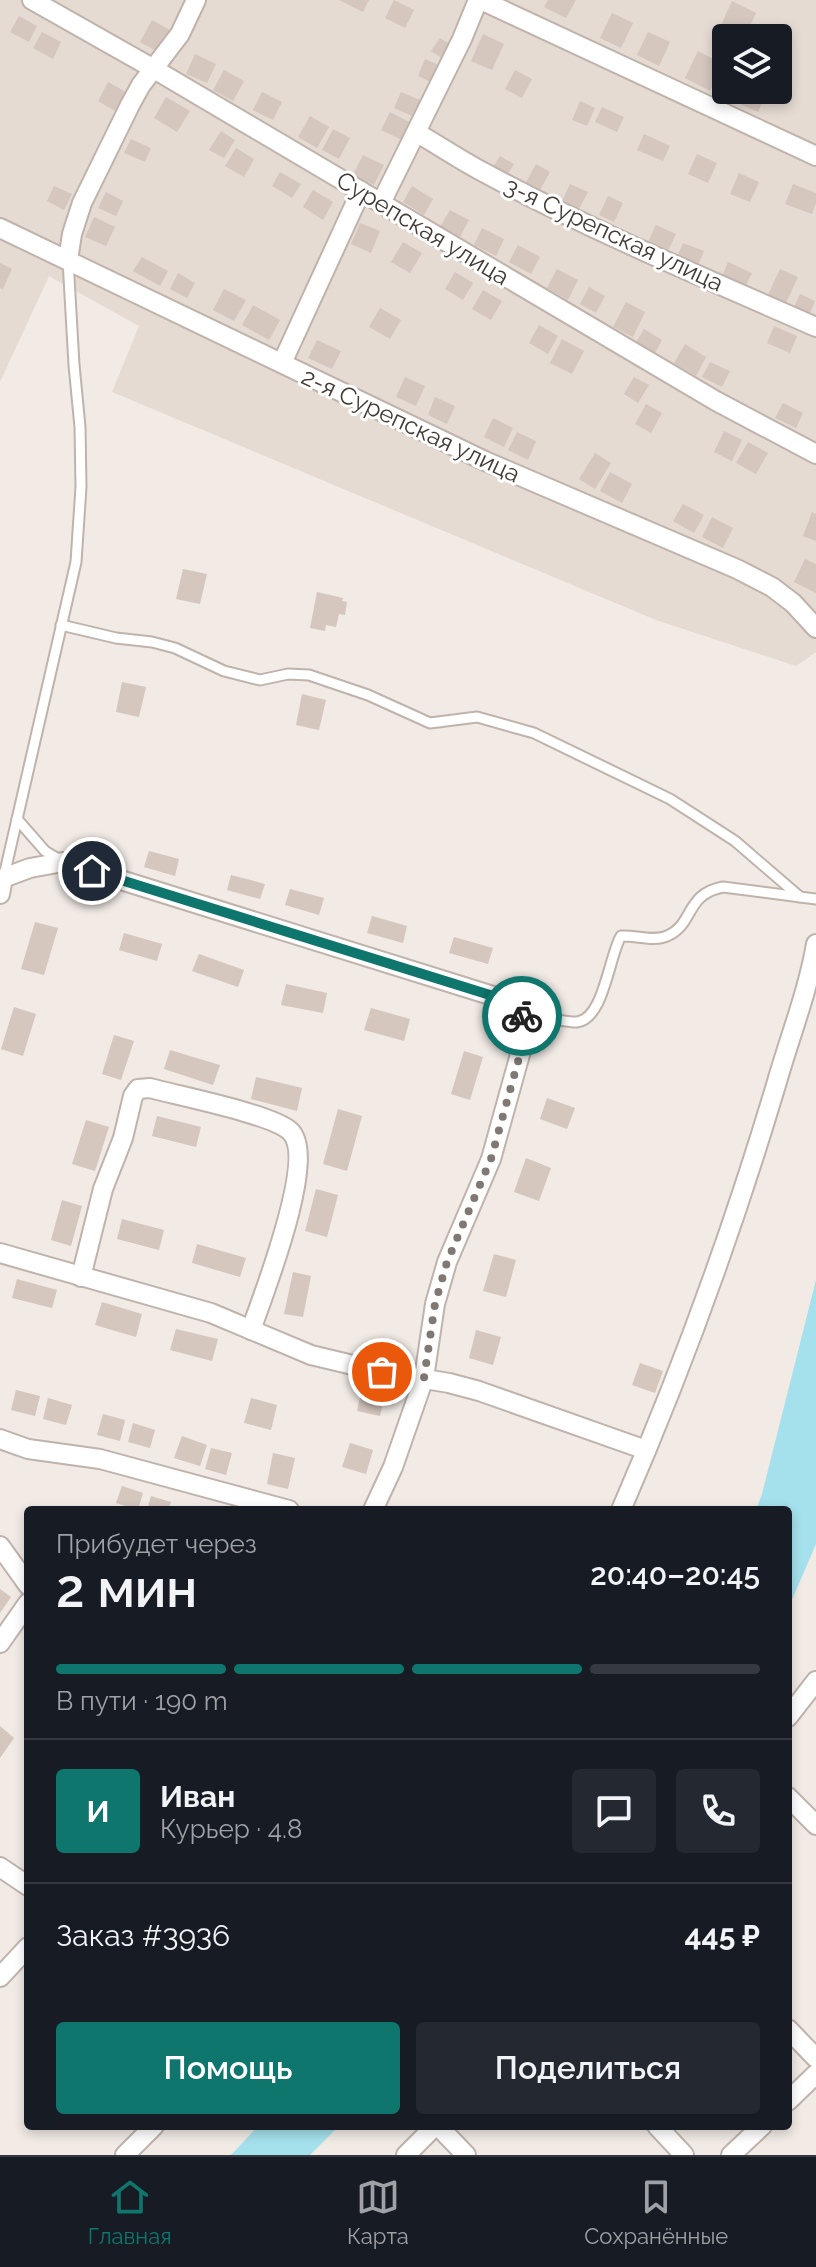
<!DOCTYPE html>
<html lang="ru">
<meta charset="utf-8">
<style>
:root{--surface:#171b24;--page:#242831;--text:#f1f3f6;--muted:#9ea1a6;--line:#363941;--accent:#0f766e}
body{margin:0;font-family:Raleway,sans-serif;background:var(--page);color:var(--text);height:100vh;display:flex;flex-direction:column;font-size:30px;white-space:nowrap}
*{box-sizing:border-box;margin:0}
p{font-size:26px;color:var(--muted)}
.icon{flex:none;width:44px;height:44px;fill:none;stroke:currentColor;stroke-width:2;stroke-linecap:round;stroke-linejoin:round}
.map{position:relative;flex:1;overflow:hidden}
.drawer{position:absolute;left:24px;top:1506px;width:768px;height:624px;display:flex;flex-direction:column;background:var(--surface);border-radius:8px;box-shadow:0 4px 12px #0003}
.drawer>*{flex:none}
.controls{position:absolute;left:712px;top:24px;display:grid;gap:16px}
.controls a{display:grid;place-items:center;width:80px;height:80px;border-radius:8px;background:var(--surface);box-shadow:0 4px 12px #0003;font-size:40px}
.pin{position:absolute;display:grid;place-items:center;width:68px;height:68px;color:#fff;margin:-34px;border:4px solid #fff;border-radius:50%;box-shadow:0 2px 8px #0007}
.courier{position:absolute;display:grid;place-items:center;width:80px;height:80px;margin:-40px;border:6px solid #0f766e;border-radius:50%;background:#fff;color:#222;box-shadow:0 2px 10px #0007}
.overview em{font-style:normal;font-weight:600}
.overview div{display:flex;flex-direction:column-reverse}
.overview{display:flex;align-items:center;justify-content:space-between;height:136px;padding:0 32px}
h1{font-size:52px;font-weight:600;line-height:60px}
.bar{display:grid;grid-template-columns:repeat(4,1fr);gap:12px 8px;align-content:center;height:96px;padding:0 32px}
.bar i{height:10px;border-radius:6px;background:var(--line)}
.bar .active{background:var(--accent)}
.bar p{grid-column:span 4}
.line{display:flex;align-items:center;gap:20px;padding:0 32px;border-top:2px solid var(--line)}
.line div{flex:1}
.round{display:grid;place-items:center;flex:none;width:84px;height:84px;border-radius:8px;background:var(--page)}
.primary-button{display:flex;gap:16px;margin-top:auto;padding:16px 32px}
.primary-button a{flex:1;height:92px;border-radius:8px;background:var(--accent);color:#fff;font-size:32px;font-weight:600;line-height:92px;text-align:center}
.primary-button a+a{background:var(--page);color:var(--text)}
.menu{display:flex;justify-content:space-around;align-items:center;height:112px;border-top:2px solid var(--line);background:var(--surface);font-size:22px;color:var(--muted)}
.menu a{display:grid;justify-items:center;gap:4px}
.menu .active{color:var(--accent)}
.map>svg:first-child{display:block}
.residential{fill:#e5dbd3;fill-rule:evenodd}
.water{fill:#a4e1ec}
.building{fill:#d5c6be}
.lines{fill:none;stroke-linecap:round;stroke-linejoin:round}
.service-casing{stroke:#bfb3ab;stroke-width:13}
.minor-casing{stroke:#bfb3ab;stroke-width:22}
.service{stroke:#fff;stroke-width:9}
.minor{stroke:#fff;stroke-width:18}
.done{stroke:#807873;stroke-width:8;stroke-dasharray:0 14.4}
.route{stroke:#0f766e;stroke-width:10}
.labels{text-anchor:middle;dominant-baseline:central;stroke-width:6;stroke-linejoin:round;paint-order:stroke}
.street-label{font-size:24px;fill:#433a35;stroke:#fff}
</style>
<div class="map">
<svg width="816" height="2155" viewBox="0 0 816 2155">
<rect width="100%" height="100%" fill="#f1eae5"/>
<!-- residential -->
<path class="residential" d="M0 0H816V652L796 666 656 620 112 392 139 326 49 276 0 382ZM726 38H778V90H726Z"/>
<!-- water -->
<g class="water">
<polygon points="816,1280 816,1544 788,1609 788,1510 756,1510 762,1494"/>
<polygon points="258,2126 339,2126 310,2155 231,2155"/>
</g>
<!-- building -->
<g class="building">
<polygon points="339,0 369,0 363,12"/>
<polygon points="394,0 414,10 405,28 385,18"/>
<polygon points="548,0 576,0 566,18 544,7"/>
<polygon points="732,1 756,13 745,36 721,25"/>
<polygon points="612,13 633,23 621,48 600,38"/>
<polygon points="19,16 37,26 29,42 10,32"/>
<polygon points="152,20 170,30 158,52 140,42"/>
<polygon points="42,32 61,42 53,59 33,48"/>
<polygon points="648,32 670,42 659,66 637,55"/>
<polygon points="483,34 504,44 492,70 471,61"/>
<polygon points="440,38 454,47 446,61 431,51"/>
<polygon points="698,51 723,64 710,91 685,78"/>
<polygon points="195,54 216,64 207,83 186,74"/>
<polygon points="425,59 443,67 435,84 418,76"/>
<polygon points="224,70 244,81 233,101 213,90"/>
<polygon points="515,70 532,79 522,98 505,89"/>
<polygon points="108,82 126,92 115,111 98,101"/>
<polygon points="738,90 768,90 758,112 733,101"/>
<polygon points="262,92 282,102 273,120 253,110"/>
<polygon points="401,92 420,100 412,116 394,108"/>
<polygon points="166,97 190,111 177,132 154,118"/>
<polygon points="580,101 595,108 587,126 572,120"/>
<polygon points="602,107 624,117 617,132 595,122"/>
<polygon points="390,112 411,123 402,140 381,130"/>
<polygon points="310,116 329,127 317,148 298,137"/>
<polygon points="333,129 350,138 339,159 322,150"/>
<polygon points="221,131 235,140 224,158 209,150"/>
<polygon points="644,134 670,146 663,161 637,150"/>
<polygon points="131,139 151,148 145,162 124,153"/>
<polygon points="236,148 254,159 244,177 225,166"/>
<polygon points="697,154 717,163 708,183 688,174"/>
<polygon points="363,155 384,165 374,185 353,175"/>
<polygon points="500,156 514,164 507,175 493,167"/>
<polygon points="536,164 550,172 539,192 525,184"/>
<polygon points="280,172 301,184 292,198 272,186"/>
<polygon points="739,173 759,182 750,202 730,194"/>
<polygon points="570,184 588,192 579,209 562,201"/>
<polygon points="793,184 816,193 816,203 812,214 785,204"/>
<polygon points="54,186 72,194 64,210 47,201"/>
<polygon points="412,186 433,199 424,215 403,202"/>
<polygon points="313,190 333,202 323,220 303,207"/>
<polygon points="106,192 123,201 116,216 98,208"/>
<polygon points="608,196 623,203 614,222 599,215"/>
<polygon points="450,210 469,220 460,237 440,227"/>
<polygon points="94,217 115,227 106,246 85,237"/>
<polygon points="360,223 380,231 371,253 351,244"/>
<polygon points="656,225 676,234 667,253 647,244"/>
<polygon points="482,228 504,239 496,256 474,245"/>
<polygon points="403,242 422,253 410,273 391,262"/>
<polygon points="683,243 704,251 698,265 677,257"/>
<polygon points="518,245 540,257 531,274 509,262"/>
<polygon points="142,257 168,271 160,286 133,271"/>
<polygon points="728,262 752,273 744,289 721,279"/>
<polygon points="0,263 12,269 3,289 0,288"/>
<polygon points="557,269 578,280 568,300 547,288"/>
<polygon points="780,269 798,277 785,305 767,297"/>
<polygon points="455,272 473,283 463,300 445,289"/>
<polygon points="178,273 195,283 187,298 170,289"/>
<polygon points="589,287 605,296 596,313 580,304"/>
<polygon points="224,289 246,300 234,321 213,310"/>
<polygon points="483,290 502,301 491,320 472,309"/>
<polygon points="800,294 815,301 808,318 792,311"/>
<polygon points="626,302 645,312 633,337 613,327"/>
<polygon points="253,305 280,320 269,340 242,325"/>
<polygon points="380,308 401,320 390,339 369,327"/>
<polygon points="539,325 558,336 548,354 529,343"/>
<polygon points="774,326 797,336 790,353 767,343"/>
<polygon points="644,329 662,340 653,357 634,346"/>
<polygon points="562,339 584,351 572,374 550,363"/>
<polygon points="317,340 341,351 332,369 308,358"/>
<polygon points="685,344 706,357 696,376 674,363"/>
<polygon points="710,362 730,371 722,387 702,377"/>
<polygon points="405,377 425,386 416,406 396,397"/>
<polygon points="634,377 649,385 638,403 624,394"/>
<polygon points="435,397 455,406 447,424 428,415"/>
<polygon points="783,403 803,413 796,428 775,418"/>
<polygon points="646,404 662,413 651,433 635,424"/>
<polygon points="493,418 513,428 504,447 484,437"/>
<polygon points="724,431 742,440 732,461 714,452"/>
<polygon points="517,432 536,441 528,460 508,450"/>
<polygon points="748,442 768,453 756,474 736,463"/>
<polygon points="595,453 611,463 595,489 579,479"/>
<polygon points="610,472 632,484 622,503 600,491"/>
<polygon points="683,504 704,515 694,533 673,521"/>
<polygon points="812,512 816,514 816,541 803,536"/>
<polygon points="712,517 733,528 723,548 702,537"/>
<polygon points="805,559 816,564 816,593 794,582"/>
<polygon points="183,569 207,574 200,604 176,599"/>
<polygon points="317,592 343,598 342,601 347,602 345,615 339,614 336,627 326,625 325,631 310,628"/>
<polygon points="122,682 146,687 139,717 116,712"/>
<polygon points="302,694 326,700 319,730 296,725"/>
<polygon points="149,851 179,859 175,876 144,867"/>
<polygon points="231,875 265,884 260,899 227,890"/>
<polygon points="290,889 324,898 319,915 285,905"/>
<polygon points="372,916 407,926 403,943 367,933"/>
<polygon points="35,922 58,928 44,975 21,969"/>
<polygon points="124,933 162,944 157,961 119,950"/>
<polygon points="454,937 493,948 488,964 449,953"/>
<polygon points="199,954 244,970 238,987 192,971"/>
<polygon points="286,984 327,993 323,1013 281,1005"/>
<polygon points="14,1007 36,1014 23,1056 1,1049"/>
<polygon points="371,1008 410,1019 404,1041 364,1030"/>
<polygon points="114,1035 134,1041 121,1080 102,1074"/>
<polygon points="170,1050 220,1065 213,1085 164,1069"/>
<polygon points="464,1051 483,1057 470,1100 451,1094"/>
<polygon points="256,1077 302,1088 297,1111 251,1099"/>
<polygon points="547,1098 575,1108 567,1129 540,1119"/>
<polygon points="338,1109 362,1116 347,1171 323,1164"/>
<polygon points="157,1116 201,1127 196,1147 152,1136"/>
<polygon points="86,1120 109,1127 95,1171 72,1164"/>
<polygon points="526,1158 551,1168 539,1201 514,1192"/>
<polygon points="316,1189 338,1195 327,1237 305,1231"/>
<polygon points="62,1200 82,1206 71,1246 51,1240"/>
<polygon points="122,1219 164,1230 159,1250 117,1239"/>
<polygon points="197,1244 246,1258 240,1277 192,1263"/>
<polygon points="494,1254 516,1260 506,1297 483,1291"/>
<polygon points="293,1272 311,1276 303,1317 284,1314"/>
<polygon points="17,1279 57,1290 52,1308 12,1298"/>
<polygon points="102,1302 142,1314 136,1337 95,1325"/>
<polygon points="176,1329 218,1339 212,1361 170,1350"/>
<polygon points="476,1330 501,1337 493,1365 469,1358"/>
<polygon points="640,1363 663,1371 655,1393 632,1385"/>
<polygon points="16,1390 40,1396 35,1416 11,1410"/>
<polygon points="361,1393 384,1398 380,1416 357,1411"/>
<polygon points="48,1398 72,1405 66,1425 43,1419"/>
<polygon points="251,1398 277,1405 271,1430 244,1423"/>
<polygon points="103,1414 125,1420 120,1441 97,1435"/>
<polygon points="133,1423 155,1430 150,1448 128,1442"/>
<polygon points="182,1436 207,1445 200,1466 174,1458"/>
<polygon points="350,1443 373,1450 366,1474 342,1467"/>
<polygon points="211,1448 232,1453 226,1475 205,1469"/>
<polygon points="273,1453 295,1458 288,1489 267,1484"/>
<polygon points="122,1486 143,1493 138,1510 116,1503"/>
<polygon points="151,1496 171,1502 168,1510 147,1510"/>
<polygon points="0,1589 11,1597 0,1613"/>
<polygon points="0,1726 14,1738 0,1758"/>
</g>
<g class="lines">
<!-- service casing -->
<g class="service-casing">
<g id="service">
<polyline points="61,625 116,638 152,642 175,648 224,671 260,680 288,674 309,675 368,695 430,723 477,717 534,733 670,799 735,841 800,897"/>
<polyline points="17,819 45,851 60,860"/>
<polyline points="4,876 76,562 81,487 80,427 74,365 68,260"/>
<path d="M521 1013C533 1015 568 1023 577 1022 604 1019 609 956 621 936 636 935 654 942 667 936 694 925 685 894 723 887L816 899"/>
</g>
</g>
<!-- minor casing -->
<g class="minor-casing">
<g id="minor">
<polyline points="32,0 154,69 716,401 816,454"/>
<polyline points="481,0 816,156"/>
<path d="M417 133C440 146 462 161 485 173 592 231 705 278 816 327"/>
<polyline points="381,203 462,39 478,0"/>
<polyline points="0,228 485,461 737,569 772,587 793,603 816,628"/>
<polyline points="68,260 72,234 82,203 130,105 141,85 180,34 196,0"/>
<polyline points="282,363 361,191"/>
<polyline points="0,894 3,878 30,868 63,862 506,1000 521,1013 524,1040 491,1159 447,1262 435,1304 424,1378 393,1467 373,1510"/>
<polyline points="0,1253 211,1313 311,1355 382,1372 449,1383 479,1391 646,1450"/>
<path d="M81 1277 103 1189 123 1138 133 1096 138 1089 150 1088C179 1096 271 1114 290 1131 318 1157 263 1295 251 1330"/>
<polyline points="0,1439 28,1449 100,1459 289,1510"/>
<path d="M621 1510C681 1372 733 1229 776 1085 789 1039 808 991 816 944"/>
<polyline points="0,1546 28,1585"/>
<polyline points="0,1643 28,1603"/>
<polyline points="788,1717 816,1681"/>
<polyline points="788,1797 816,1825"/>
<polyline points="0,1867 28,1886"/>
<polyline points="0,1977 28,1947"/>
<polyline points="788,2029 816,2058"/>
<polyline points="788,2101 816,2074"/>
<polyline points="438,2126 466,2155"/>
<polyline points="657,2126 684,2155"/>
<polyline points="125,2155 154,2126"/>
<polyline points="406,2155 435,2126"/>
<polyline points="731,2155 762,2126"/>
</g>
</g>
<!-- service -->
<use href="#service" class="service"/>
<!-- minor -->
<use href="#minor" class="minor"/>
</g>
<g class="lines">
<!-- done -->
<polyline class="done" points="382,1372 424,1378 435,1304 447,1262 491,1159 524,1040 522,1016"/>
<!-- route -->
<polyline class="route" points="92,871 506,1000 521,1013 522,1016"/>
</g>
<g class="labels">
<!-- street labels -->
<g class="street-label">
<text transform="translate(423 228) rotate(31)">Сурепская улица</text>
<text transform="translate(614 234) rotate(25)">3-я Сурепская улица</text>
<text transform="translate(411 425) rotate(25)">2-я Сурепская улица</text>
</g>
</g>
</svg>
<div class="controls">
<a><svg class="icon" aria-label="layers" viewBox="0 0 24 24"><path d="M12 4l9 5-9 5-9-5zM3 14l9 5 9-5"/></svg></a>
</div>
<div class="pin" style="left:382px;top:1372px;background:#ea580c"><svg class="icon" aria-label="bag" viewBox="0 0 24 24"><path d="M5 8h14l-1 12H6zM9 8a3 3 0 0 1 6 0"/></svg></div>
<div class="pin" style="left:92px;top:871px;background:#1f2937"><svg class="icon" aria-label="home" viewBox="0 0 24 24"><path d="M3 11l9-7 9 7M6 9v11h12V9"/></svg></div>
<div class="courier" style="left:522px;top:1016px"><svg class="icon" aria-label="bike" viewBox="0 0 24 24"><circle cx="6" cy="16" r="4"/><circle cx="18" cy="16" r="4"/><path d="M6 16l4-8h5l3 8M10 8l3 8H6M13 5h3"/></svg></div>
<section class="drawer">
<div class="overview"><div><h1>2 мин</h1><p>Прибудет через</p></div><em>20:40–20:45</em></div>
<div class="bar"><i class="active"></i><i class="active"></i><i class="active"></i><i></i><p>В пути · 190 m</p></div>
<div class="line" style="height:144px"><b class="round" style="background:var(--accent);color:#fff">И</b><div><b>Иван</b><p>Курьер · 4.8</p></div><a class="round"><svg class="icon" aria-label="chat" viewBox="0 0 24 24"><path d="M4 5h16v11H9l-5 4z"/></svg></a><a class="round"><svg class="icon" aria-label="phone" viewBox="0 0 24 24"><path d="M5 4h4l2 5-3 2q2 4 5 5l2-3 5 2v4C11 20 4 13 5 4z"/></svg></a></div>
<div class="line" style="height:104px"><div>Заказ #3936</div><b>445 ₽</b></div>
<div class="primary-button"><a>Помощь</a><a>Поделиться</a></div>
</section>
</div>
<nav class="menu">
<a class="active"><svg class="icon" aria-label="home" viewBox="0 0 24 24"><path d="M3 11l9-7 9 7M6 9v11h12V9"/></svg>Главная</a>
<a><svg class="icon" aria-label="map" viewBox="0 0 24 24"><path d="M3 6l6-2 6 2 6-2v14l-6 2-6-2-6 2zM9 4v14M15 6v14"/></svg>Карта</a>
<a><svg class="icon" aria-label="saved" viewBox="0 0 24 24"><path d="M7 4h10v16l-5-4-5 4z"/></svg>Сохранённые</a>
</nav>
